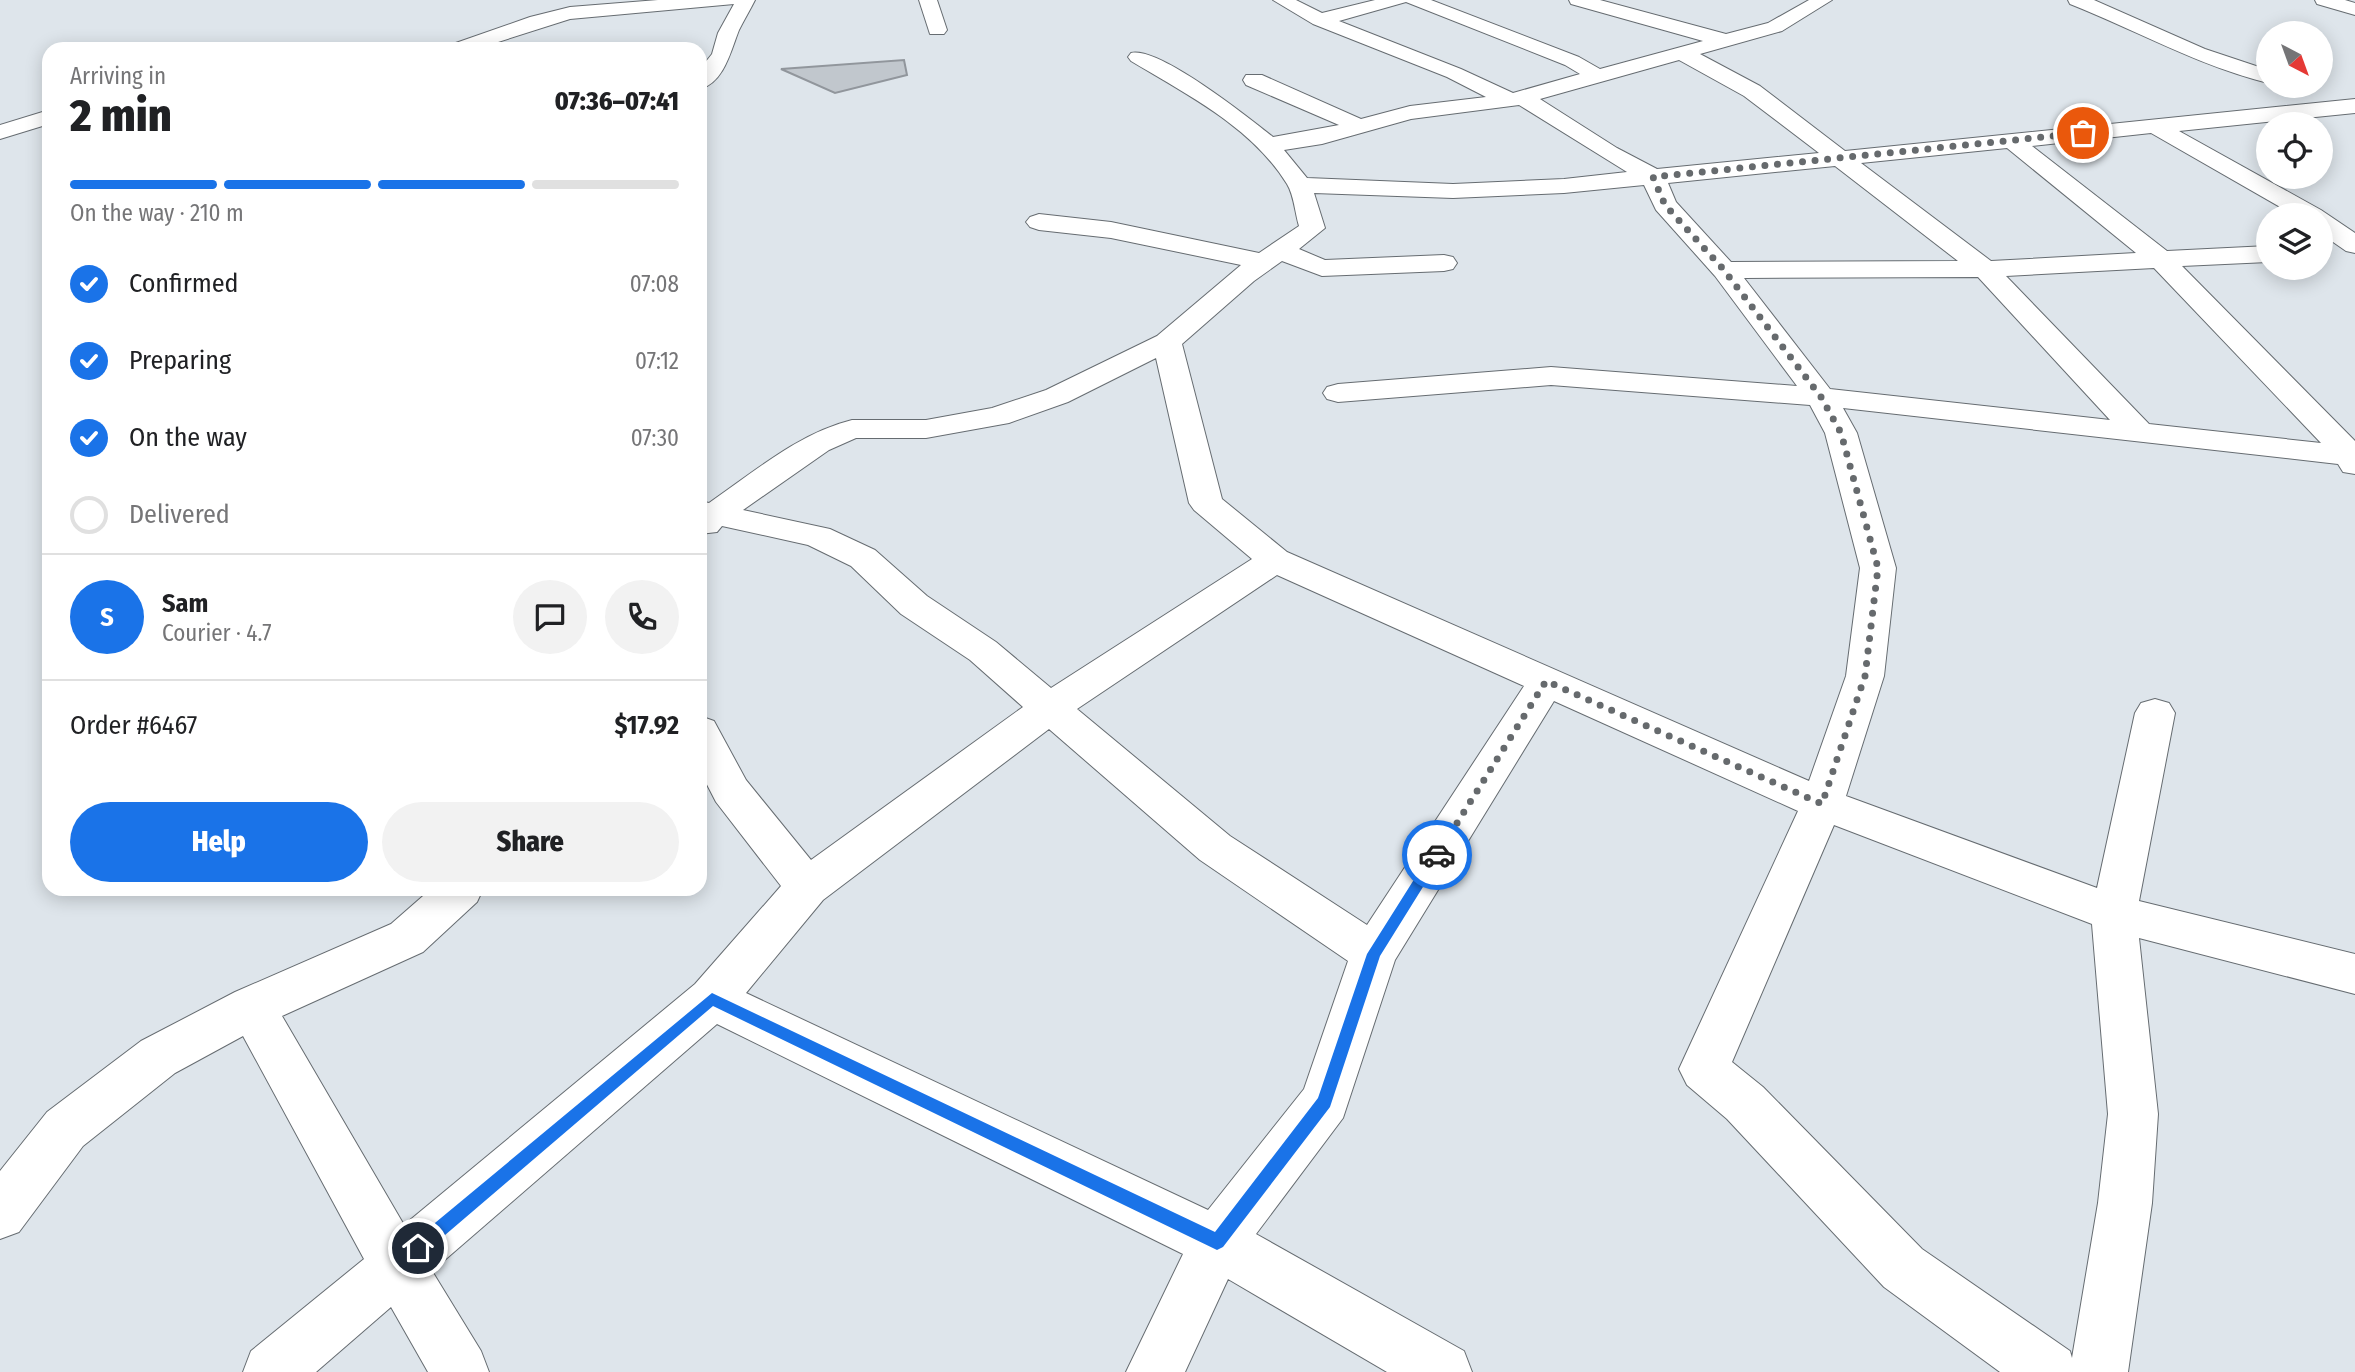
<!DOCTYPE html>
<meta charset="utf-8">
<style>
:root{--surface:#fff;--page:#f2f2f2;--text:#202124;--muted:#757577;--line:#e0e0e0;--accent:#1a73e8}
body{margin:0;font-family:"Fira Sans Condensed",sans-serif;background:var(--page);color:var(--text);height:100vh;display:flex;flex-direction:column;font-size:26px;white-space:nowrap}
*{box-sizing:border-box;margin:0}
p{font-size:23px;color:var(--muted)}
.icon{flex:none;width:38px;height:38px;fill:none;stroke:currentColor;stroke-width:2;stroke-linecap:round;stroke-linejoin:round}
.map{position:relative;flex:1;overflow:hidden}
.drawer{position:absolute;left:42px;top:42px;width:665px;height:854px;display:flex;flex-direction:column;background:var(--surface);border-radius:21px;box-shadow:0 4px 18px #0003}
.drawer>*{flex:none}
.needle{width:46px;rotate:139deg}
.controls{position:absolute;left:2256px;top:21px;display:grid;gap:14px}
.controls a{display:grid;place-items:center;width:77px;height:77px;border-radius:50%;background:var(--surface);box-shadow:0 4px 18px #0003;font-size:35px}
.pin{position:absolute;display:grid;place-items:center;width:60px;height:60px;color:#fff;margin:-30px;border:4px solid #fff;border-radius:50%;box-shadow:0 2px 7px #0007}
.courier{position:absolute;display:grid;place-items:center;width:70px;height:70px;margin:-35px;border:5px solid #1a73e8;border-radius:50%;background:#fff;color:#222;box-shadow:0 2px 9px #0007}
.overview em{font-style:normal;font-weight:800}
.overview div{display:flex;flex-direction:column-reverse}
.overview{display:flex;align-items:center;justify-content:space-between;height:119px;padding:0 28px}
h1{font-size:46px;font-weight:800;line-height:52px}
.bar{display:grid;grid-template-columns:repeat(4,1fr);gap:10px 7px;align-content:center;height:84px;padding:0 28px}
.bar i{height:9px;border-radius:5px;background:var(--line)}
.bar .active{background:var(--accent)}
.bar p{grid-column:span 4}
.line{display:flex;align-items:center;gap:18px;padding:0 28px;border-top:2px solid var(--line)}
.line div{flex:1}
.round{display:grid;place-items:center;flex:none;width:74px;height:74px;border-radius:37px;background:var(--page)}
ol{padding:0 28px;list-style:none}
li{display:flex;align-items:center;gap:21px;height:77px}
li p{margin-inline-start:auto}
li .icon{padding:7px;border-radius:50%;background:var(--accent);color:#fff;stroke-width:4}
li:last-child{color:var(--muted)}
li i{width:38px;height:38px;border:4px solid var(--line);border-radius:50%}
.button{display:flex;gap:14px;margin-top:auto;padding:14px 28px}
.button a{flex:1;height:80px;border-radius:42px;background:var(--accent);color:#fff;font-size:28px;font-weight:800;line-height:80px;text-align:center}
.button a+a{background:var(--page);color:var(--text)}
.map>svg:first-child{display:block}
.building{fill:#c1c7cd;stroke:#91969c;stroke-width:2}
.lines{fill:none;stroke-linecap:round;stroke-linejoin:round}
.minor-casing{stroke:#666c71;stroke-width:2}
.minor{fill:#fff;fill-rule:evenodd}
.route{fill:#1a73e8}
.done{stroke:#666a6d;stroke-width:7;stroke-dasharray:0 12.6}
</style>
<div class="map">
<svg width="2355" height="1372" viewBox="0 0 2355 1372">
<rect width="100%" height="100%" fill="#dee5eb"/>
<!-- building -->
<polygon class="building" points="904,60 907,75 835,93 781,69"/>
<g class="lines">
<!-- minor casing -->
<g class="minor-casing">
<g id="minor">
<path d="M658 0H755C750 10 744 20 739 30 731 50 724 83 700 89V69L712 54 718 33 734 4 570 19 476 49H447L450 45 530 17 570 7Z"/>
<polygon points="919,0 937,0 947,30 944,34 930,34"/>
<path d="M1273 0H1296L1322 13 1375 0H1431L1579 57 1600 69 1703 41 1571 4 1569 0H1600L1726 34 1768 23 1809 0H1832L1782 31 1700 54 1760 86 1845 151 2355 99V113L2179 131 2321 210 2355 233V253L2346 251 2320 233V215H2294L2151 133 2032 146 2167 251 2268 246V262L2182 266 2355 441V474L2343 472 2338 464 1843 408 1857 433 1896 568 1884 676 1846 796 2097 888 2135 713 2141 703 2155 699 2169 703 2175 713 2139 901 2355 954V994L2139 938 2158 1114 2152 1203 2128 1372H2000L1884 1287 1727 1119 1687 1085 1679 1069 1798 811 1554 701 1395 960 1343 1118 1256 1234 1464 1351 1472 1372H1387L1228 1279 1185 1372H1126L1183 1254 717 1024 432 1271 481 1351 489 1372H428L391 1307 316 1372H243L251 1351 364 1259 243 1036 175 1073 83 1146 19 1232 0 1239V1171L47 1112 141 1041 235 992 391 924 431 889H483L477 902 423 952 282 1016 404 1225 695 984 781 886 716 802 700 771V716L714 721 746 780 811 860 1023 707 970 660 901 614 851 566 808 545 722 526 717 532 700 534V501L709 503C754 472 799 433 852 420H926L992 408 1046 390 1157 336 1241 265 1111 238 1039 230 1030 227 1026 222 1030 217 1039 214 1111 222 1259 253 1299 226C1295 213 1294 195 1287 184 1252 127 1186 94 1131 61L1128 57 1131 53C1159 46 1249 118 1273 137L1339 125 1246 85 1243 80 1246 75H1262L1361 119 1410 106 1486 97 1447 77 1313 24ZM1406 2 1565 65 1580 74 1513 93 1461 69 1339 21ZM1679 60 1744 96 1819 153 1657 169 1617 148 1540 99ZM1519 105 1627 172 1564 179 1453 184 1307 178 1284 150 1322 144 1411 119ZM2007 148 2136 253 1991 261 1861 163ZM1835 166 1958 261 1731 262 1676 202 1668 183ZM1644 185 1656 210 1715 276 1797 386 1551 367 1338 384 1327 387 1323 393 1327 399 1338 402 1551 385 1810 405 1825 433 1860 568 1846 676 1809 781 1287 552 1222 499 1182 344 1254 281 1282 261 1322 276 1444 271 1453 269 1457 263 1453 257 1444 255 1325 260 1299 249 1325 228 1314 193 1453 198 1564 193ZM2154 268 2321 443 2149 424 2006 276ZM1978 277 2110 420 1830 389 1744 278ZM1156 358 1189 503 1194 510 1252 559 1051 688 996 642 927 596 875 550 830 529 743 510 829 450 856 438H926L1009 423 1068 402ZM1277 575 1524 686 1367 925 1230 836 1077 709ZM1049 729 1200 860 1348 961 1304 1089 1208 1210 746 993 823 900ZM1834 825 2092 924 2108 1114 2098 1203 2072 1358 2070 1351 1922 1249 1763 1087 1732 1062Z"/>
<path d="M2068 0H2094L2205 49 2268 70V83C2199 66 2136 30 2070 4Z"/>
<polygon points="2315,0 2345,0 2355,3 2355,15 2317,4"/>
<polygon points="49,110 49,124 0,139 0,125"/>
</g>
</g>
<!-- minor -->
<use href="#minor" class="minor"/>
</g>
<!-- route -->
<polygon class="route" points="1437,850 1443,855 1441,858 1380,956 1330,1107 1223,1247 1217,1250 713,1006 424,1253 418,1256 412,1253 410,1248 412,1242 712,993 1215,1232 1318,1098 1367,954 1432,851"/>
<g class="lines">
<!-- done -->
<polyline class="done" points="1437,855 1546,681 1822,804 1865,676 1878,568 1841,433 1821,397 1724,270 1665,205 1653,177 2083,133"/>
</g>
</svg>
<div class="controls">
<a><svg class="needle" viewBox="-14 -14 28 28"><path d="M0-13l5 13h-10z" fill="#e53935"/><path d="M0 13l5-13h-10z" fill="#757577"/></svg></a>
<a><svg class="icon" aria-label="locate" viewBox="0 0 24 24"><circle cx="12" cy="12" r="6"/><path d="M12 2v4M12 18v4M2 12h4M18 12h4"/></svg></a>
<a><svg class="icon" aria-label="layers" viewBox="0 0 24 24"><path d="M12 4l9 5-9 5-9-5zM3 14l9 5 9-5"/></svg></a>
</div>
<div class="pin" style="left:2083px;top:133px;background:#ea580c"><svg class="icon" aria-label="bag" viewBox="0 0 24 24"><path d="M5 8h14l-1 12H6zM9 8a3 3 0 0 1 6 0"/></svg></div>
<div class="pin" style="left:418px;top:1248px;background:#1f2937"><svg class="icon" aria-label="home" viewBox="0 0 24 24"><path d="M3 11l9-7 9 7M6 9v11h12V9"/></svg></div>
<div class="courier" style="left:1437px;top:855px"><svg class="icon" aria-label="car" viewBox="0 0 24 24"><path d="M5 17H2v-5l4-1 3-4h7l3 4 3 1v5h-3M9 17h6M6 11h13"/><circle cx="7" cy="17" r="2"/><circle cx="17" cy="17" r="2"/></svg></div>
<section class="drawer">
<div class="overview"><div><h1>2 min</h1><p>Arriving in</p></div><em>07:36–07:41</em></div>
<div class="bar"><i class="active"></i><i class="active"></i><i class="active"></i><i></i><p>On the way · 210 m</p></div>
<ol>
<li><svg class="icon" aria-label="check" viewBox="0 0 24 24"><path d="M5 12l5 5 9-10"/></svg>Confirmed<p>07:08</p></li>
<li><svg class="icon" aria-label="check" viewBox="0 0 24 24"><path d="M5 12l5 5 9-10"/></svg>Preparing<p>07:12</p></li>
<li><svg class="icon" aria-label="check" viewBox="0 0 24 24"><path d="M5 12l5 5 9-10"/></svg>On the way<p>07:30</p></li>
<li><i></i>Delivered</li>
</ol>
<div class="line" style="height:126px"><b class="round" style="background:var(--accent);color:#fff">S</b><div><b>Sam</b><p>Courier · 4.7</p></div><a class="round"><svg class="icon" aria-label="chat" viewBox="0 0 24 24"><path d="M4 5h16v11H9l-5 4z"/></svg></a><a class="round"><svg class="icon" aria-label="phone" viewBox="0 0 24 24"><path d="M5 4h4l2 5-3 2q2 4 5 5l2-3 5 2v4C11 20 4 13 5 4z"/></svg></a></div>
<div class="line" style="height:91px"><div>Order #6467</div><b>$17.92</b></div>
<div class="button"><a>Help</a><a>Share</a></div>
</section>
</div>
